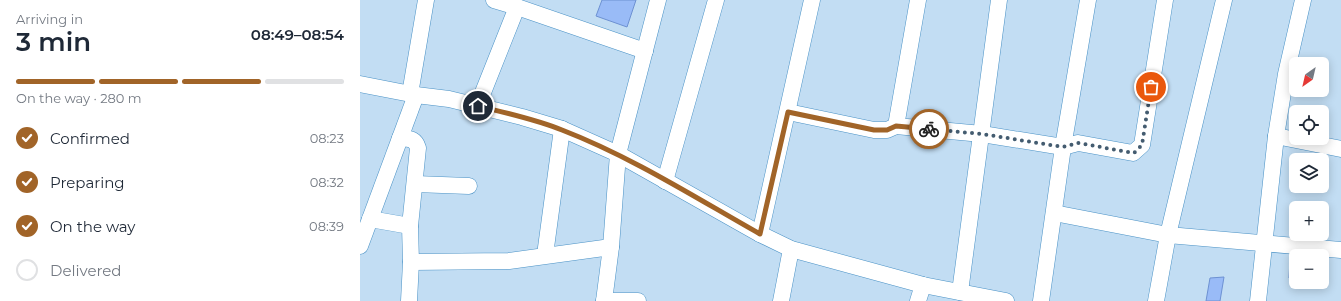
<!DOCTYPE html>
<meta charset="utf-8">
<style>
:root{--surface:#fff;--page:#f2f2f3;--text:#1f2937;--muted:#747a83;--line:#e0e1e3;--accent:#a16428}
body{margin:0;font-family:Montserrat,sans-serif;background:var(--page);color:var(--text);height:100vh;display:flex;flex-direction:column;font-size:15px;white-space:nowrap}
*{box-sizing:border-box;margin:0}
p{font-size:13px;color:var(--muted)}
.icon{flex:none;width:22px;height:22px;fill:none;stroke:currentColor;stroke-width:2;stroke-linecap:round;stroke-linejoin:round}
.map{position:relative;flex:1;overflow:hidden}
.side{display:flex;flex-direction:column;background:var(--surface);width:360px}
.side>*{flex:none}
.needle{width:26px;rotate:214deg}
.buttons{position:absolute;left:929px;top:57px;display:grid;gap:8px}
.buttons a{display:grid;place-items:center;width:40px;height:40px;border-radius:6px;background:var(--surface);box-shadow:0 2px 10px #0003;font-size:20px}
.pin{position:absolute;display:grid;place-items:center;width:34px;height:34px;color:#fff;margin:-17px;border:2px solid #fff;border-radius:50%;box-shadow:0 1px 4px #0007}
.courier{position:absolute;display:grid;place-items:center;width:40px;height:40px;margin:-20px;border:3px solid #a16428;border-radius:50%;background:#fff;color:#222;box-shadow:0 1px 5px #0007}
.head em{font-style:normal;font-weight:600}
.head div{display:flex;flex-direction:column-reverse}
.head{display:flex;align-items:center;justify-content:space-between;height:68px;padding:0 16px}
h1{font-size:26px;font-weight:600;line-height:30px}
.bar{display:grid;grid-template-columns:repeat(4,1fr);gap:6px 4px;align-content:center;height:48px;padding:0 16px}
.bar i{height:5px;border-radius:3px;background:var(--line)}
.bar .active{background:var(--accent)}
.bar p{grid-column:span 4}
ol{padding:0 16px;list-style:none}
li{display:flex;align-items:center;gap:12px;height:44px}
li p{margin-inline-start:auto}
li .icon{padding:4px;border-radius:50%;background:var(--accent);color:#fff;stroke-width:4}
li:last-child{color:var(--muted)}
li i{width:22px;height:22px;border:2px solid var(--line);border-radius:50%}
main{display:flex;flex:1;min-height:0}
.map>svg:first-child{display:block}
.building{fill:#99bbf7;stroke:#6d91d2}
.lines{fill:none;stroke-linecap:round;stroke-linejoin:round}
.minor-casing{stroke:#4a92c6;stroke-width:17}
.minor{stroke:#fff;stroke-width:16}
.done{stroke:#445c70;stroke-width:4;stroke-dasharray:0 7.2}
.route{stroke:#a16428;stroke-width:5}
</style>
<main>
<section class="side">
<div class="head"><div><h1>3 min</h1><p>Arriving in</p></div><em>08:49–08:54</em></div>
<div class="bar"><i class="active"></i><i class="active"></i><i class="active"></i><i></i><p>On the way · 280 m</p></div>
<ol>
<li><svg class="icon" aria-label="check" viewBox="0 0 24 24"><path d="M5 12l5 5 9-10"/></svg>Confirmed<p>08:23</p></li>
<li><svg class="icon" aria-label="check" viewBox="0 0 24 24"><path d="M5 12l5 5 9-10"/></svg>Preparing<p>08:32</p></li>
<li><svg class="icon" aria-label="check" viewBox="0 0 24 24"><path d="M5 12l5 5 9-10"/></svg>On the way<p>08:39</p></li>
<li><i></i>Delivered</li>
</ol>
</section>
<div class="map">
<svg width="981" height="301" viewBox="0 0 981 301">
<rect width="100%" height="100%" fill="#c2ddf3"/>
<!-- building -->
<g class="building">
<polygon points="242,0 276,0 267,27 236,16"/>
<polygon points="930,260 936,260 936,279 929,278"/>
<polygon points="962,261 967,261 964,282 962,282"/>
<polygon points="864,277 860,301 846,301 850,278"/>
</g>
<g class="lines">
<!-- minor casing -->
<g class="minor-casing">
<g id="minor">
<polyline points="558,0 536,126 622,134 703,147 718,143 773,153 782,145 805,0"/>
<polyline points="157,7 285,51"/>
<polyline points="0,84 56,95 89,99 162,117 202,129 258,154 400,234 431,249 563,285 646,301"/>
<polyline points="50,94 66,0"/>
<polyline points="118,105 157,7 134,0"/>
<polyline points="428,112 514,130 527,130 536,126"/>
<polyline points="916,136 981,149"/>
<path d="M40 138C49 139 55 138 58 148L50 226 51 262 49 301"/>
<polyline points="305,181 356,0"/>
<polyline points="55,184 109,186"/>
<polyline points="694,213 808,235 981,250"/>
<polyline points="10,219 50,226"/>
<polyline points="400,234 452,0"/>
<polyline points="0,246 56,95"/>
<polyline points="185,255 202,129"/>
<polyline points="51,262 149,261 251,247"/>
<polyline points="600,292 639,0"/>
<polyline points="244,301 251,247 258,154 298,0"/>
<polyline points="244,301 278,301"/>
<polyline points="421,301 431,249"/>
<polyline points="558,301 563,285"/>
<polyline points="681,301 703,147 728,0"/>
<polyline points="796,301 808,235 864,0"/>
<polyline points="898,301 916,136 926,74 943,0"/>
</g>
</g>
<!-- minor -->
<use href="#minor" class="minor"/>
</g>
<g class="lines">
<!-- done -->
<polyline class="done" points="569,129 622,134 703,147 718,143 774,153 782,145 791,87"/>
<!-- route -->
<path class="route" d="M118 106C146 113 175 119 202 130 272 157 336 198 400 234L428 112 514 130H527L536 126 569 129"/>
</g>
</svg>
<div class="buttons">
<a><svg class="needle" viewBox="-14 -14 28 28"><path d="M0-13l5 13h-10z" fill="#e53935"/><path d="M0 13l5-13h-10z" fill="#747a83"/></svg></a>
<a><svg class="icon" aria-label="locate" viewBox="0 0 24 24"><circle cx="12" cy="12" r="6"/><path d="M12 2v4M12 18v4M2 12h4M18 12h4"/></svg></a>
<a><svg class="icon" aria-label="layers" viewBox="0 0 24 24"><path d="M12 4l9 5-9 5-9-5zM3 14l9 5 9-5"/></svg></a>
<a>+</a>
<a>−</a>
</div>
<div class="pin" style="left:791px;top:87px;background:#ea580c"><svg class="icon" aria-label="bag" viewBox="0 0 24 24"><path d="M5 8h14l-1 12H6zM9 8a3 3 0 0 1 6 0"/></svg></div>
<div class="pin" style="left:118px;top:106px;background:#1f2937"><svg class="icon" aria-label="home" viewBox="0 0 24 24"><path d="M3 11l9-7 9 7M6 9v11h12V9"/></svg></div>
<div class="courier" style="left:569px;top:129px"><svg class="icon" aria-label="bike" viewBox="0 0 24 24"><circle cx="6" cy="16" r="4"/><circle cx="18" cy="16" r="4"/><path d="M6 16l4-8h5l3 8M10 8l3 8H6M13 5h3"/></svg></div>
</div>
</main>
